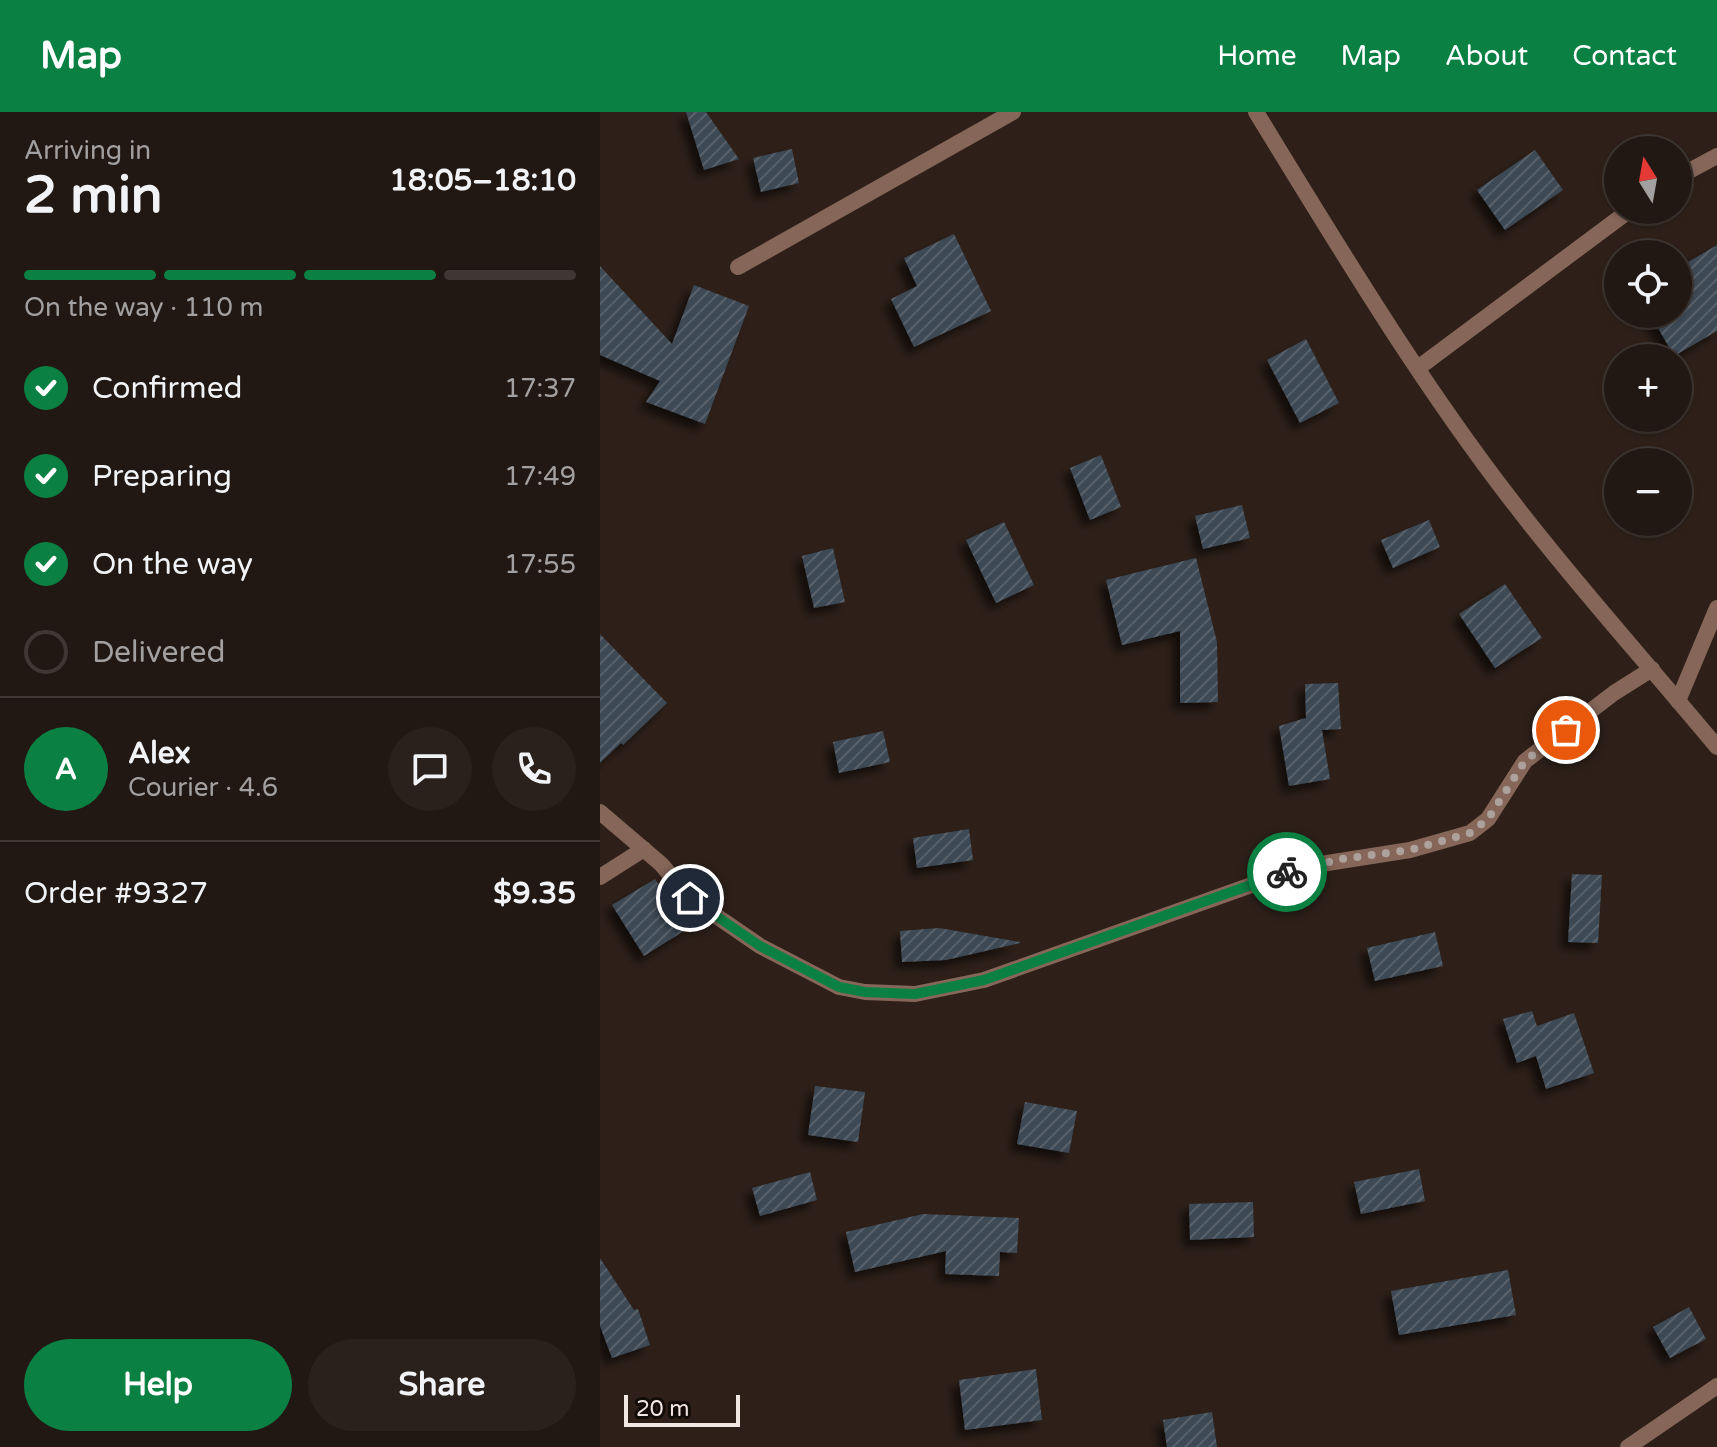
<!DOCTYPE html>
<meta charset="utf-8">
<style>
:root{--surface:#221813;--page:#2a211c;--text:#f1f3f6;--muted:#a2a0a0;--line:#3f3733;--accent:#0b8043}
body{margin:0;font-family:"Varela Round",sans-serif;background:var(--page);color:var(--text);height:100vh;display:flex;flex-direction:column;font-size:30px;white-space:nowrap}
*{box-sizing:border-box;margin:0}
p{font-size:26px;color:var(--muted)}
.icon{flex:none;width:44px;height:44px;fill:none;stroke:currentColor;stroke-width:2;stroke-linecap:round;stroke-linejoin:round}
.map{position:relative;flex:1;overflow:hidden}
.drawer{display:flex;flex-direction:column;background:var(--surface);width:600px}
.drawer>*{flex:none}
.needle{width:52px;rotate:349deg}
.controls{position:absolute;left:1004px;top:24px;display:grid;gap:16px}
.controls a{display:grid;place-items:center;width:88px;height:88px;border-radius:50%;background:var(--surface);box-shadow:0 2px 6px #0004,0 0 0 2px var(--line);font-size:40px}
.scale{position:absolute;left:24px;bottom:20px;width:116px;box-sizing:border-box;padding-left:8px;border:4px solid #f2e7e3;border-top:0;font-size:22px;line-height:28px;white-space:nowrap;color:#f2e7e3;-webkit-text-stroke:6px #120b08;paint-order:stroke}
.pin{position:absolute;display:grid;place-items:center;width:68px;height:68px;color:#fff;margin:-34px;border:4px solid #fff;border-radius:50%;box-shadow:0 2px 8px #0007}
.courier{position:absolute;display:grid;place-items:center;width:80px;height:80px;margin:-40px;border:6px solid #0b8043;border-radius:50%;background:#fff;color:#222;box-shadow:0 2px 10px #0007}
.overview em{font-style:normal;font-weight:700}
.overview div{display:flex;flex-direction:column-reverse}
.overview{display:flex;align-items:center;justify-content:space-between;height:136px;padding:0 24px}
h1{font-size:52px;font-weight:700;line-height:60px}
.bar{display:grid;grid-template-columns:repeat(4,1fr);gap:12px 8px;align-content:center;height:96px;padding:0 24px}
.bar i{height:10px;border-radius:6px;background:var(--line)}
.bar .active{background:var(--accent)}
.bar p{grid-column:span 4}
.line{display:flex;align-items:center;gap:20px;padding:0 24px;border-top:2px solid var(--line)}
.line div{flex:1}
.round{display:grid;place-items:center;flex:none;width:84px;height:84px;border-radius:42px;background:var(--page)}
ol{padding:0 24px;list-style:none}
li{display:flex;align-items:center;gap:24px;height:88px}
li p{margin-inline-start:auto}
li .icon{padding:8px;border-radius:50%;background:var(--accent);color:#fff;stroke-width:4}
li:last-child{color:var(--muted)}
li i{width:44px;height:44px;border:4px solid var(--line);border-radius:50%}
.cta{display:flex;gap:16px;margin-top:auto;padding:16px 24px}
.cta a{flex:1;height:92px;border-radius:48px;background:var(--accent);color:#fff;font-size:32px;font-weight:700;line-height:92px;text-align:center}
.cta a+a{background:var(--page);color:var(--text)}
header{display:flex;align-items:center;gap:48px;box-sizing:border-box;height:112px;padding:0 40px;background:var(--accent);color:#fff}
header strong{font-size:38px}
nav{display:flex;gap:44px;margin-inline-start:auto;font-size:28px}
main{display:flex;flex:1;min-height:0}
.map>svg:first-child{display:block}
.building{fill:url(#building-hatch);filter:url(#shadow)}
.lines{fill:none;stroke-linecap:round;stroke-linejoin:round}
.minor{stroke:#856658;stroke-width:16}
.done{stroke:#ada19c;stroke-width:8;stroke-dasharray:0 14.4}
.route{stroke:#0b8043;stroke-width:10}
</style>
<header>
<strong>Map</strong>
<nav><a>Home</a><a>Map</a><a>About</a><a>Contact</a></nav>
</header>
<main>
<section class="drawer">
<div class="overview"><div><h1>2 min</h1><p>Arriving in</p></div><em>18:05–18:10</em></div>
<div class="bar"><i class="active"></i><i class="active"></i><i class="active"></i><i></i><p>On the way · 110 m</p></div>
<ol>
<li><svg class="icon" aria-label="check" viewBox="0 0 24 24"><path d="M5 12l5 5 9-10"/></svg>Confirmed<p>17:37</p></li>
<li><svg class="icon" aria-label="check" viewBox="0 0 24 24"><path d="M5 12l5 5 9-10"/></svg>Preparing<p>17:49</p></li>
<li><svg class="icon" aria-label="check" viewBox="0 0 24 24"><path d="M5 12l5 5 9-10"/></svg>On the way<p>17:55</p></li>
<li><i></i>Delivered</li>
</ol>
<div class="line" style="height:144px"><b class="round" style="background:var(--accent);color:#fff">A</b><div><b>Alex</b><p>Courier · 4.6</p></div><a class="round"><svg class="icon" aria-label="chat" viewBox="0 0 24 24"><path d="M4 5h16v11H9l-5 4z"/></svg></a><a class="round"><svg class="icon" aria-label="phone" viewBox="0 0 24 24"><path d="M5 4h4l2 5-3 2q2 4 5 5l2-3 5 2v4C11 20 4 13 5 4z"/></svg></a></div>
<div class="line" style="height:104px"><div>Order #9327</div><b>$9.35</b></div>
<div class="cta"><a>Help</a><a>Share</a></div>
</section>
<div class="map">
<svg width="1117" height="1335" viewBox="0 0 1117 1335">
<defs>
<pattern id="building-hatch" width="6" height="6" patternUnits="userSpaceOnUse" patternTransform="scale(2)"><rect width="6" height="6" fill="#3c4854"/><path d="M-1 1l2-2M0 6l6-6M5 7l2-2" fill="none" stroke="#59626c"/></pattern>
<filter id="shadow"><feDropShadow dx="-7" dy="7" stdDeviation="4" flood-color="#0009"/></filter>
</defs>
<rect width="100%" height="100%" fill="#2e2019"/>
<!-- building -->
<g class="building">
<polygon points="86,0 106,0 139,47 104,58"/>
<polygon points="192,37 199,71 161,80 153,46"/>
<polygon points="935,38 963,78 905,118 877,78"/>
<polygon points="354,122 391,199 314,235 291,187 317,174 304,146"/>
<polygon points="1117,133 1117,219 1074,244 1050,202 1078,202 1078,156"/>
<polygon points="0,154 72,232 94,173 149,194 105,312 46,290 60,269 0,243"/>
<polygon points="706,227 739,291 700,311 667,248"/>
<polygon points="501,343 521,395 490,408 470,356"/>
<polygon points="642,393 650,426 603,437 595,404"/>
<polygon points="829,408 840,435 793,456 781,428"/>
<polygon points="404,410 434,473 396,491 366,428"/>
<polygon points="233,436 245,490 214,496 202,444"/>
<polygon points="596,446 617,530 618,590 580,591 580,519 522,533 506,468"/>
<polygon points="905,472 942,526 895,556 859,502"/>
<polygon points="0,522 67,591 23,633 21,631 0,651"/>
<polygon points="738,571 741,617 722,618 730,667 689,674 679,614 706,606 705,572"/>
<polygon points="283,619 290,650 239,661 233,630"/>
<polygon points="369,717 373,748 317,756 313,726"/>
<polygon points="972,762 1002,763 998,831 968,830"/>
<polygon points="55,767 87,817 44,844 12,793"/>
<polygon points="339,816 420,830 420,831 346,848 302,850 300,819"/>
<polygon points="835,820 843,854 775,869 767,836"/>
<polygon points="932,899 937,914 974,901 994,961 946,977 936,944 917,951 903,907"/>
<polygon points="215,974 265,980 258,1030 208,1023"/>
<polygon points="425,990 477,999 469,1041 417,1032"/>
<polygon points="819,1057 825,1089 761,1102 754,1070"/>
<polygon points="210,1060 217,1088 160,1104 152,1076"/>
<polygon points="653,1090 654,1125 590,1128 589,1092"/>
<polygon points="323,1102 419,1106 417,1141 400,1140 399,1164 345,1162 346,1139 255,1160 246,1120"/>
<polygon points="0,1146 34,1198 38,1197 50,1233 12,1246 0,1214"/>
<polygon points="908,1158 916,1203 799,1223 791,1179"/>
<polygon points="1089,1195 1106,1227 1070,1246 1053,1215"/>
<polygon points="436,1257 442,1308 365,1318 359,1268"/>
<polygon points="612,1300 617,1335 567,1335 563,1308"/>
</g>
<g class="lines">
<!-- minor -->
<g class="minor">
<path d="M656 0C737 132 817 266 912 389 977 474 1049 553 1117 635"/>
<polyline points="1078,65 1117,44"/>
<polyline points="138,155 413,0"/>
<polyline points="818,256 1030,98"/>
<polyline points="1078,589 1117,496"/>
<polyline points="0,700 61,752 90,786 160,834 239,875 265,880 315,882 384,868 702,755 810,738 870,721 888,707 925,649 1014,581 1052,557"/>
<polyline points="0,765 44,737"/>
<polyline points="1028,1335 1117,1274"/>
</g>
</g>
<g class="lines">
<!-- done -->
<polyline class="done" points="687,760 742,747 810,738 870,721 888,707 925,649 966,618"/>
<!-- route -->
<polyline class="route" points="90,786 160,834 239,875 265,880 315,882 384,868 687,760"/>
</g>
</svg>
<div class="controls">
<a><svg class="needle" viewBox="-14 -14 28 28"><path d="M0-13l5 13h-10z" fill="#e53935"/><path d="M0 13l5-13h-10z" fill="#a2a0a0"/></svg></a>
<a><svg class="icon" aria-label="locate" viewBox="0 0 24 24"><circle cx="12" cy="12" r="6"/><path d="M12 2v4M12 18v4M2 12h4M18 12h4"/></svg></a>
<a>+</a>
<a>−</a>
</div>
<div class="scale">20 m</div>
<div class="pin" style="left:966px;top:618px;background:#ea580c"><svg class="icon" aria-label="bag" viewBox="0 0 24 24"><path d="M5 8h14l-1 12H6zM9 8a3 3 0 0 1 6 0"/></svg></div>
<div class="pin" style="left:90px;top:786px;background:#1f2937"><svg class="icon" aria-label="home" viewBox="0 0 24 24"><path d="M3 11l9-7 9 7M6 9v11h12V9"/></svg></div>
<div class="courier" style="left:687px;top:760px"><svg class="icon" aria-label="bike" viewBox="0 0 24 24"><circle cx="6" cy="16" r="4"/><circle cx="18" cy="16" r="4"/><path d="M6 16l4-8h5l3 8M10 8l3 8H6M13 5h3"/></svg></div>
</div>
</main>
